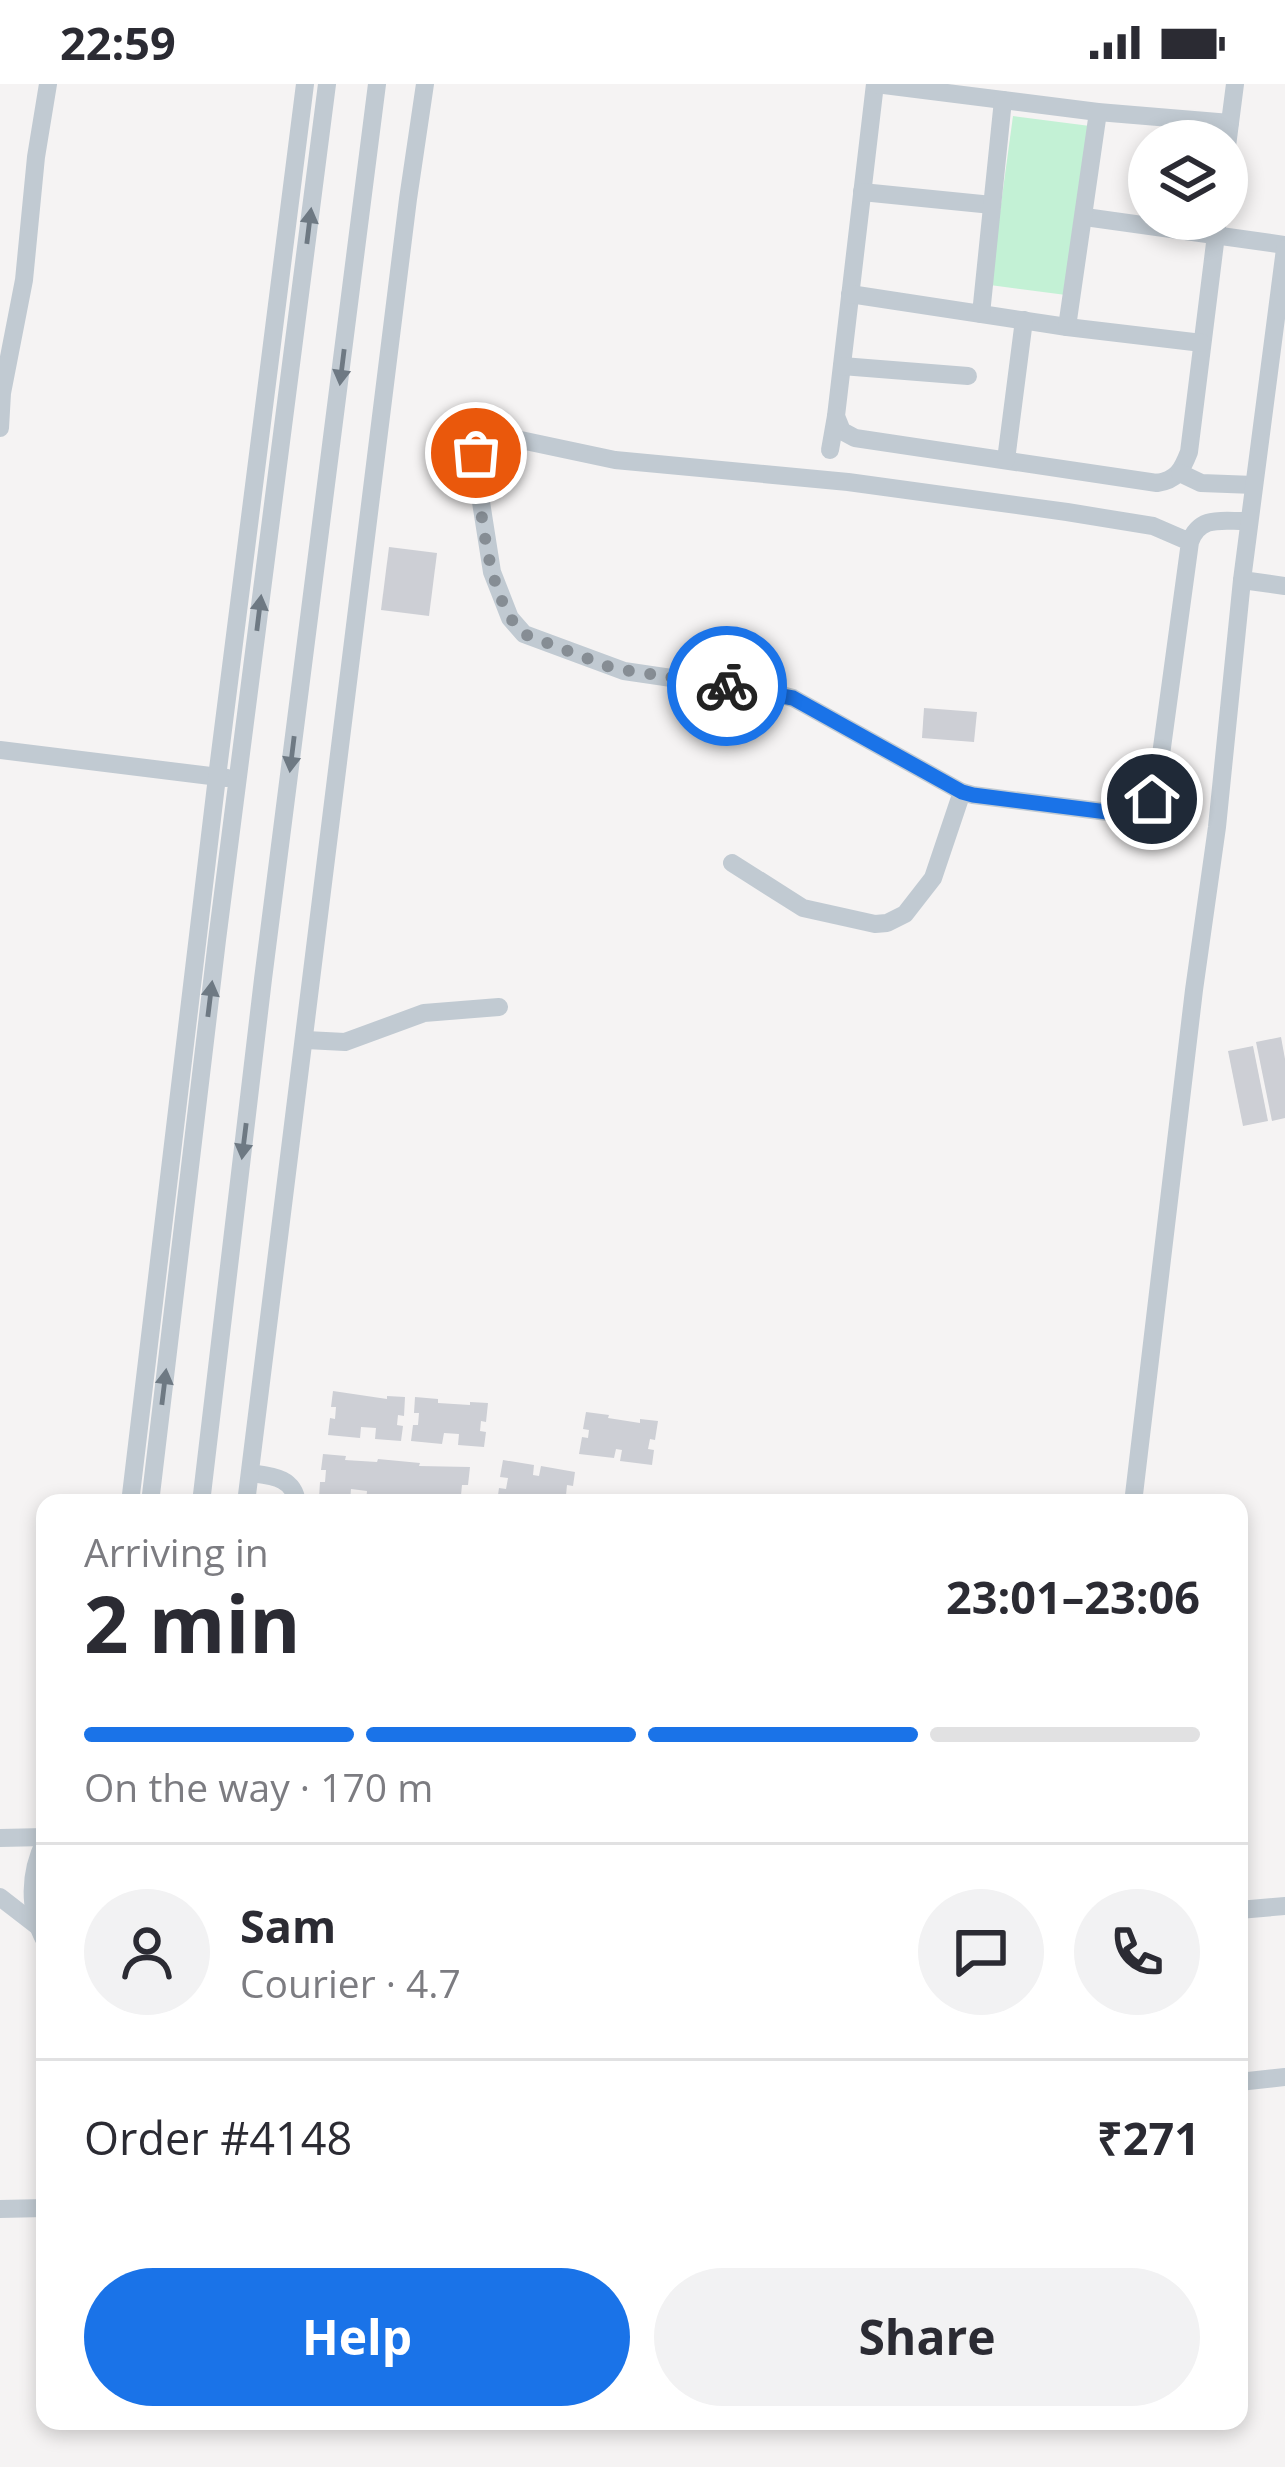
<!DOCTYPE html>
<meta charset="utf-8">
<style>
:root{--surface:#fff;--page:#f2f2f3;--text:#2b2b33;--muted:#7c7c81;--line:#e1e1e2;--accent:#1a73e8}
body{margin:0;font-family:"Open Sans",sans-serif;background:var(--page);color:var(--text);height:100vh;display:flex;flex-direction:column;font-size:45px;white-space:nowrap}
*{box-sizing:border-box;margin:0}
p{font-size:39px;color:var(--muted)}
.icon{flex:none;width:66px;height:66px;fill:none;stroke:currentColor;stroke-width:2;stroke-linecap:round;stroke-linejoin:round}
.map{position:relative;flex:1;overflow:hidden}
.side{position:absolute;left:36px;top:1410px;width:1212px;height:936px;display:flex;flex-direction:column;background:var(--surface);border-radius:24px;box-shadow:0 6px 18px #0003}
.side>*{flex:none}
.controls{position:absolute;left:1128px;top:36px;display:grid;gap:24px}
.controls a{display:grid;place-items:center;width:120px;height:120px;border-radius:50%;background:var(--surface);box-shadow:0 6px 18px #0003;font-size:60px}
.pin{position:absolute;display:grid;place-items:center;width:102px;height:102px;color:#fff;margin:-51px;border:6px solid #fff;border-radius:50%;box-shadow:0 3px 12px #0007}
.courier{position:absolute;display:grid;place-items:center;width:120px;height:120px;margin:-60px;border:9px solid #1a73e8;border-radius:50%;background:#fff;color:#222;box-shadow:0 3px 15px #0007}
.headline em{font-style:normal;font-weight:700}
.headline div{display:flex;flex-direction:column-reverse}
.headline{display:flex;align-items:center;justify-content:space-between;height:204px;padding:0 48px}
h1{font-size:78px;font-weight:700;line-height:90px}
.bar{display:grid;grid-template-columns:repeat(4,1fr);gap:18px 12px;align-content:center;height:144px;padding:0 48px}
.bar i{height:15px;border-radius:9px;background:var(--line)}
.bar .active{background:var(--accent)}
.bar p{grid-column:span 4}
.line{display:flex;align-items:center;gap:30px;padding:0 48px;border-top:3px solid var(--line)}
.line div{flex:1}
.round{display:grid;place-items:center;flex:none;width:126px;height:126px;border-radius:63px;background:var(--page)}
.action{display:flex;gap:24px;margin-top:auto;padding:24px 48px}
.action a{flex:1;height:138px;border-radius:72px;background:var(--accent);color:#fff;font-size:48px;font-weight:700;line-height:138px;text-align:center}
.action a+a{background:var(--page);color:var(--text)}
.status{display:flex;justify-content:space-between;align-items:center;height:84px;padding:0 60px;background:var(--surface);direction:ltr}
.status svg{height:33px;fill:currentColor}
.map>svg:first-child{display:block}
.green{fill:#c3f1d5}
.building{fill:#cdcfd5}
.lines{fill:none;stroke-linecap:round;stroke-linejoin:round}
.minor{stroke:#c1cad2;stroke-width:18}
.oneway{fill:#6e7983}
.done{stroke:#868d94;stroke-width:12;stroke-dasharray:0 21.6}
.route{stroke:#1a73e8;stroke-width:15}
</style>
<div class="status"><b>22:59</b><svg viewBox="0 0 49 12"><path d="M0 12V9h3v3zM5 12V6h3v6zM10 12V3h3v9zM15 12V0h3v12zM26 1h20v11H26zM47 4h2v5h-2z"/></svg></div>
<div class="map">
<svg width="1285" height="2383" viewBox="0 0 1285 2383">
<rect width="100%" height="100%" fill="#f5f3f3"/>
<!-- green -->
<polygon class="green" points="1013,32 1090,42 1066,211 990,201"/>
<!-- building -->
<g class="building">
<polygon points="389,463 437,469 429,532 381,526"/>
<polygon points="924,624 977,628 974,658 922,654"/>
<polygon points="1281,953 1285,975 1285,1034 1272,1037 1256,958"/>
<polygon points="1253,962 1268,1037 1243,1042 1228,967"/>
<polygon points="333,1307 387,1315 387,1312 405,1313 404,1332 398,1331 397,1341 403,1342 401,1357 375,1355 376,1344 361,1343 360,1354 328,1351 330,1334 335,1335 336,1323 331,1323"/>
<polygon points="415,1313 438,1315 438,1319 470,1321 470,1318 488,1319 486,1338 481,1337 480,1347 486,1348 484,1363 458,1361 459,1350 444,1349 442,1360 411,1357 413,1341 418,1341 419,1329 414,1329"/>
<polygon points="586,1328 609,1331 608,1334 640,1339 640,1335 658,1337 655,1356 650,1355 648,1365 654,1366 652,1381 620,1377 622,1366 616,1365 614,1374 579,1370 582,1353 588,1354 589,1346 583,1345"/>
<polygon points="323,1370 346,1372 345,1376 377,1378 378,1375 420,1379 419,1382 470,1383 468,1401 462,1401 461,1411 467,1411 466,1419 435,1419 435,1413 429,1412 429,1419 366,1418 367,1407 351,1405 350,1417 319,1414 320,1398 325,1398 326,1386 321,1386"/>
<polygon points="503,1376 534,1381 533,1391 539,1392 541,1382 575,1388 573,1402 567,1401 566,1411 572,1412 571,1419 539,1419 540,1412 534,1412 533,1419 497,1418 499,1404 506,1405 508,1394 500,1393"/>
</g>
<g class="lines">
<!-- minor -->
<g class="minor">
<path d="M875 0 836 332 842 347 855 354 1157 399C1177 396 1182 386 1189 368L1218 135"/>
<polyline points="876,0 1098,28 1230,39"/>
<polyline points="1227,62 1235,0"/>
<polyline points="862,108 992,121"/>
<polyline points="1085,133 1285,161"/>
<polyline points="850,210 1067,243 1202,259"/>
<polyline points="981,230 1003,16"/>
<polyline points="1067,243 1098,28"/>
<polyline points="842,282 968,292"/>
<polyline points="0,344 2,309 24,196 36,73 48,0"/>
<polyline points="830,366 836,332"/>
<polyline points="1006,376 1024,236"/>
<polyline points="1180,389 1201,399 1254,401"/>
<path d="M1190 458 1153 442 1067 428 848 398 615 376 516 355 491 357 476 369 475 380 492 488 510 534 524 550 624 587 774 609 793 614 962 708 973 711 1123 730C1144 728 1151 719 1157 700L1190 458C1200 430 1224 438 1249 437"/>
<polyline points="1242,496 1285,502"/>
<polyline points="0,666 227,694"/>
<polyline points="732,779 803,824 875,840 887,839 905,830 933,794 962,708"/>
<polyline points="306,956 345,958 424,929 499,923"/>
<path d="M250 1389C272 1392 294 1393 297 1419"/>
<polyline points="130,1419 217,693 305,0"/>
<polyline points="150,1419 217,856 327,0"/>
<polyline points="201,1419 263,895 377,0"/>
<polyline points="246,1419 408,115 425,0"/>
<polyline points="1133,1419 1194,906 1217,743 1242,496 1285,165"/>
<polyline points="0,1754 45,1753"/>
<path d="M45 1757C29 1789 28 1826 45 1857"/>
<polyline points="0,1813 36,1841"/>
<polyline points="1239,1826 1285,1822"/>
<polyline points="1239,1998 1285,1993"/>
<polyline points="0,2125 45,2124"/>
</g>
</g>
<!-- one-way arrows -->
<defs><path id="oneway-solid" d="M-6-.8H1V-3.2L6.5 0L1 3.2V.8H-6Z" transform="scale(3)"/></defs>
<g class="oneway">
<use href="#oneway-solid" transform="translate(309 142) rotate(-83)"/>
<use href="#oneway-solid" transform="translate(342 283) rotate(97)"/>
<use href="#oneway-solid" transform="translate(259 529) rotate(-83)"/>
<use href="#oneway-solid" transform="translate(292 670) rotate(97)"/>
<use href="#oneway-solid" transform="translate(210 915) rotate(-83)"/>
<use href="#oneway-solid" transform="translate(244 1057) rotate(97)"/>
<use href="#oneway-solid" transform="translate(164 1303) rotate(-83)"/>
</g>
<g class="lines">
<!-- done -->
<path class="done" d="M476 369 475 380C482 428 487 517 524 550L612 584 727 602"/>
<!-- route -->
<path class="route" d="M727 602 793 614 962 708 973 711 1123 730C1136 729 1144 726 1152 715"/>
</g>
</svg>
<div class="controls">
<a><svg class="icon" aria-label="layers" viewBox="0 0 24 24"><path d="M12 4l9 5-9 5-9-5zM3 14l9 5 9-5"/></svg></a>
</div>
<div class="pin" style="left:476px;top:369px;background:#ea580c"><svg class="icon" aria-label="bag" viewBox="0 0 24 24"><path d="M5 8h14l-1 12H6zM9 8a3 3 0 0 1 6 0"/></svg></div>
<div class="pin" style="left:1152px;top:715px;background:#1f2937"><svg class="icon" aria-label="home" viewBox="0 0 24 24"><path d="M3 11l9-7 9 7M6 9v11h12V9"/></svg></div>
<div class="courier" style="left:727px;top:602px"><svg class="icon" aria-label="bike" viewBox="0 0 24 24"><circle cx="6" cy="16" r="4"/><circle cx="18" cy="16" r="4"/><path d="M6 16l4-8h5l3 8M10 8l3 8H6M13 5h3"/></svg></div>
<section class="side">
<div class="headline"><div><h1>2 min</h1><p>Arriving in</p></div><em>23:01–23:06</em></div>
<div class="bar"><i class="active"></i><i class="active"></i><i class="active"></i><i></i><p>On the way · 170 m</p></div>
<div class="line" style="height:216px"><a class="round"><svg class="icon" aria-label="person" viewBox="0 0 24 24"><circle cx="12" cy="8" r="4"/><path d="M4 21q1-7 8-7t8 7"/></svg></a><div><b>Sam</b><p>Courier · 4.7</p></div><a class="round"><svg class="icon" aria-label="chat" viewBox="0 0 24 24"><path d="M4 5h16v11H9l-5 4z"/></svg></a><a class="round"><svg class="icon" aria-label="phone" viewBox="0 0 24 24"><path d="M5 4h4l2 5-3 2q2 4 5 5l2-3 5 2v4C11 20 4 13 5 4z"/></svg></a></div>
<div class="line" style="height:156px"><div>Order #4148</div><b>₹271</b></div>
<div class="action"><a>Help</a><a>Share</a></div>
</section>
</div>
